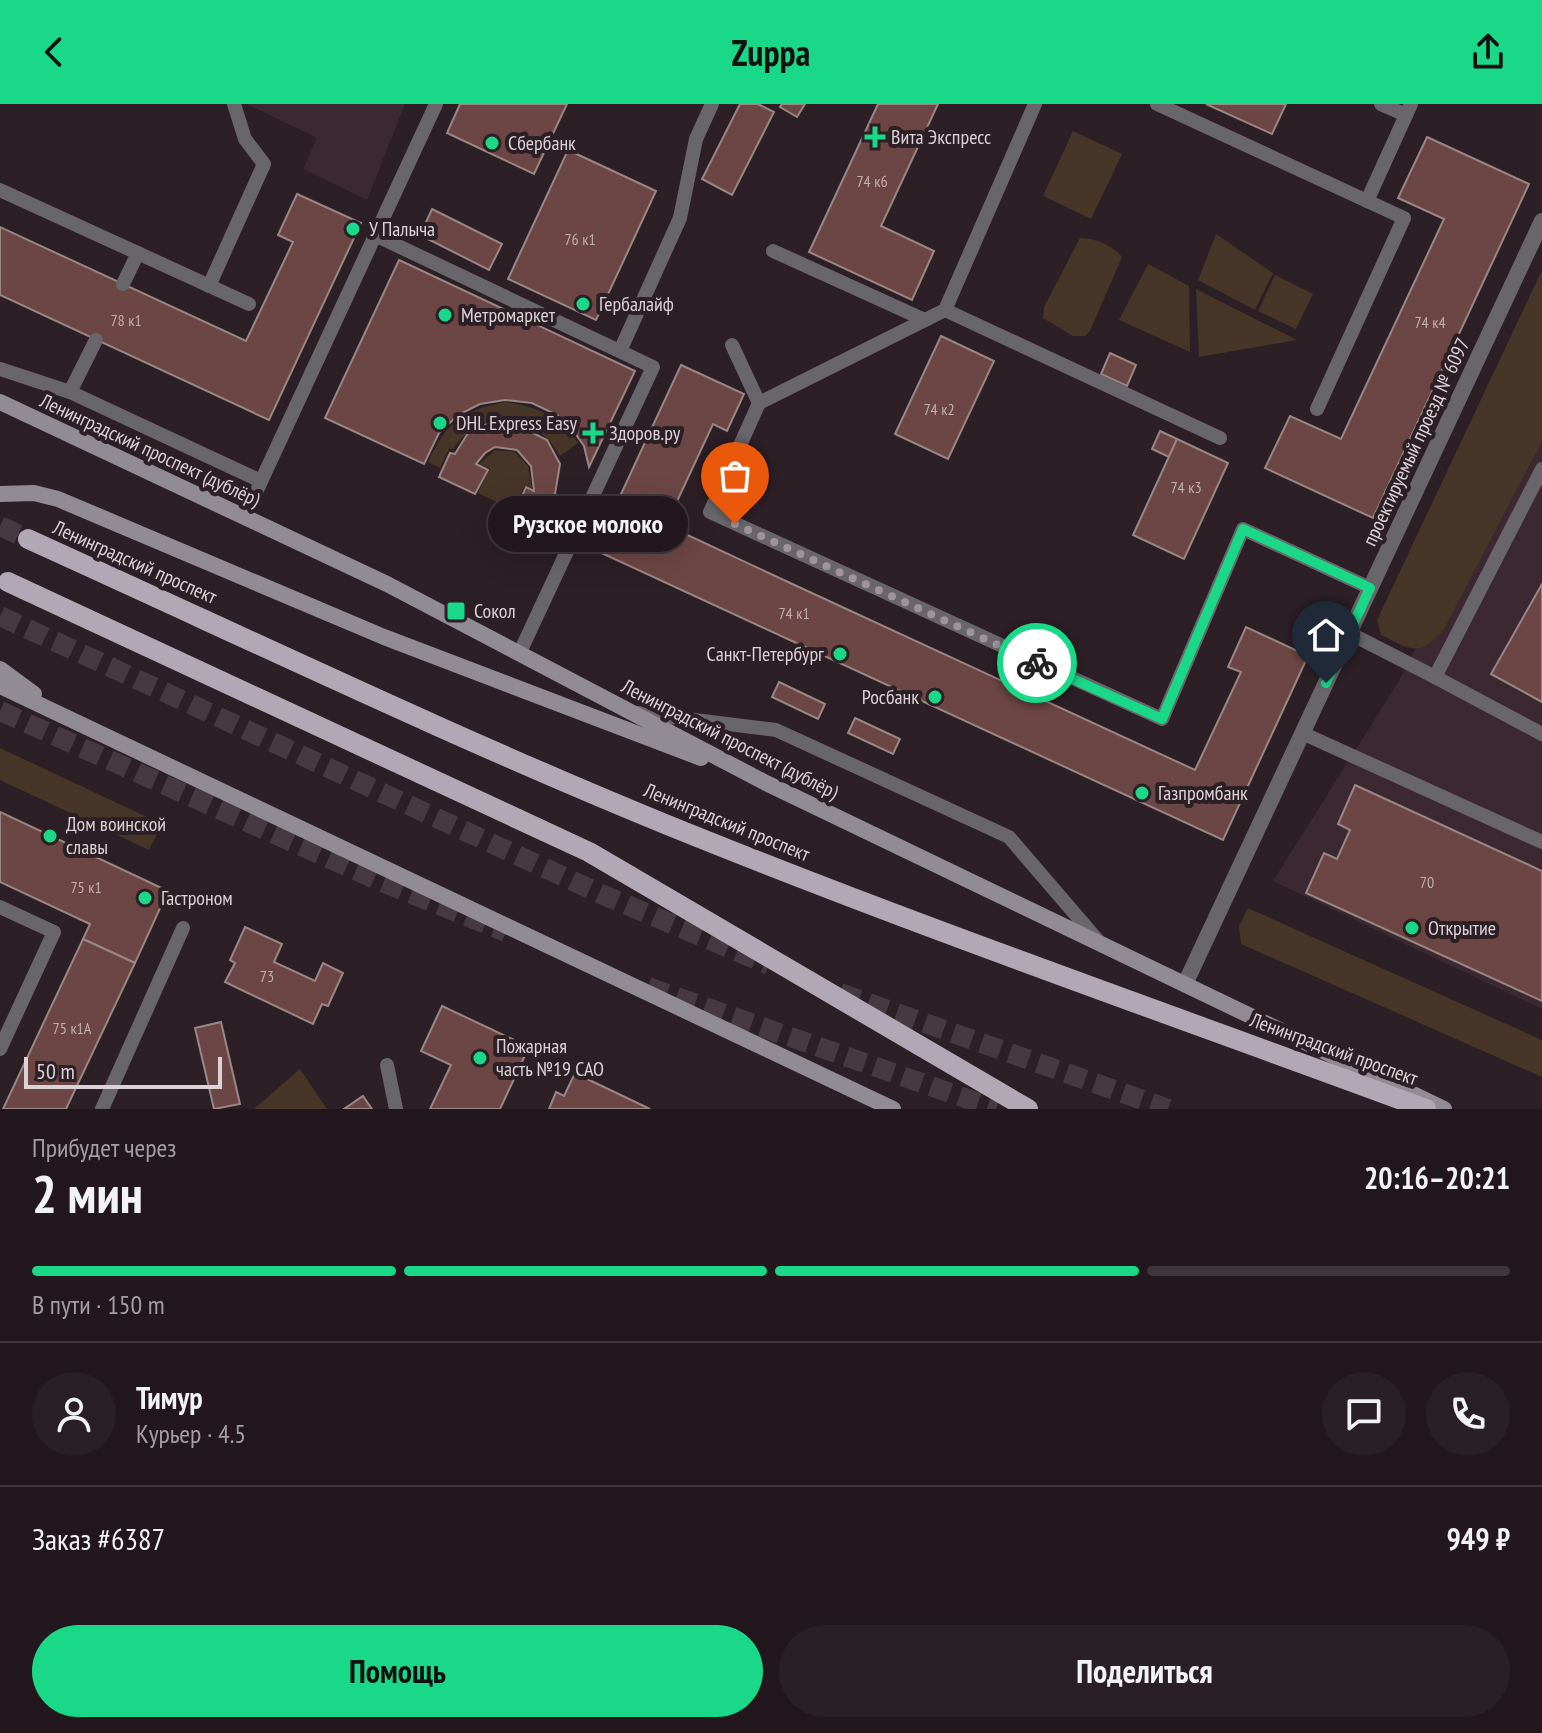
<!DOCTYPE html>
<html lang="ru">
<meta charset="utf-8">
<style>
:root{--surface:#21171c;--page:#292025;--text:#f1f3f6;--muted:#a29fa3;--line:#3e363b;--accent:#19d989}
body{margin:0;font-family:"PT Sans Narrow",sans-serif;background:var(--page);color:var(--text);height:100vh;display:flex;flex-direction:column;font-size:30px;white-space:nowrap}
*{box-sizing:border-box;margin:0}
p{font-size:26px;color:var(--muted)}
.icon{flex:none;width:44px;height:44px;fill:none;stroke:currentColor;stroke-width:2;stroke-linecap:round;stroke-linejoin:round}
.map{position:relative;height:1005px;overflow:hidden}
.sheet{display:flex;flex-direction:column;background:var(--surface);flex:1}
.sheet>*{flex:none}
.scale{position:absolute;left:24px;bottom:20px;width:198px;box-sizing:border-box;padding-left:8px;border:4px solid #dcd3d7;border-top:0;font-size:22px;line-height:28px;white-space:nowrap;color:#dcd3d7;-webkit-text-stroke:6px #2c1f25;paint-order:stroke}
.pin{position:absolute;display:grid;place-items:center;width:68px;height:68px;color:#fff;margin:-82px -34px;border-radius:50% 50% 50% 0;rotate:-45deg;box-shadow:0 0 8px #0007}
.pin .icon{rotate:45deg}
.courier{position:absolute;display:grid;place-items:center;width:80px;height:80px;margin:-40px;border:6px solid #19d989;border-radius:50%;background:#fff;color:#222;box-shadow:0 2px 10px #0007}
.bubble{position:absolute;height:56px;border-radius:28px;background:var(--surface);box-shadow:0 8px 32px #0002,0 0 0 2px var(--line);font-size:26px;font-weight:700;line-height:56px;text-align:center}
.head em{font-style:normal;font-weight:700}
.head div{display:flex;flex-direction:column-reverse}
.head{display:flex;align-items:center;justify-content:space-between;height:136px;padding:0 32px}
h1{font-size:52px;font-weight:700;line-height:60px}
.bar{display:grid;grid-template-columns:repeat(4,1fr);gap:12px 8px;align-content:center;height:96px;padding:0 32px}
.bar i{height:10px;border-radius:6px;background:var(--line)}
.bar .active{background:var(--accent)}
.bar p{grid-column:span 4}
.line{display:flex;align-items:center;gap:20px;padding:0 32px;border-top:2px solid var(--line)}
.line div{flex:1}
.round{display:grid;place-items:center;flex:none;width:84px;height:84px;border-radius:42px;background:var(--page)}
.primary-button{display:flex;gap:16px;margin-top:auto;padding:16px 32px}
.primary-button a{flex:1;height:92px;border-radius:48px;background:var(--accent);color:#111;font-size:32px;font-weight:700;line-height:92px;text-align:center}
.primary-button a+a{background:var(--page);color:var(--text)}
header{display:flex;justify-content:space-between;align-items:center;height:104px;padding:0 32px;background:var(--accent);color:#111;font-size:36px;font-weight:700}
.map>svg:first-child{display:block}
.built{fill:#3b2831}
.green{fill:#473528}
.building{fill:#6c4644;stroke:#998786;stroke-width:2}
.lines{fill:none;stroke-linecap:round;stroke-linejoin:round}
.primary-tunnel{stroke:#463a40;stroke-width:20;stroke-dasharray:20 10;stroke-linecap:butt}
.service{stroke:#69666b;stroke-width:14}
.minor{stroke:#69666b;stroke-width:16}
.secondary{stroke:#918b94;stroke-width:16}
.primary{stroke:#b0a8b4;stroke-width:20}
.done{stroke:#9e9499;stroke-width:8;stroke-dasharray:0 14.4}
.route{stroke:#19d989;stroke-width:10}
.poi-dot{fill:#19d989;stroke:#2c1f25;stroke-width:3}
.labels{text-anchor:middle;dominant-baseline:central;stroke-width:8;stroke-linejoin:round;paint-order:stroke}
.number-label{font-size:16px;fill:#c0b0b2}
.poi-label{font-size:20px;fill:#dcd3d7;stroke:#2c1f25;text-anchor:start}
.street-label{font-size:20px;fill:#dcd3d7;stroke:#2c1f25}
</style>
<header><svg class="icon" aria-label="back" viewBox="0 0 24 24"><path d="M15 5l-7 7 7 7"/></svg>Zuppa<svg class="icon" aria-label="share" viewBox="0 0 24 24"><path d="M12 15V3M7 8l5-5 5 5M5 13v7h14v-7"/></svg></header>
<div class="map">
<svg width="1542" height="1005" viewBox="0 0 1542 1005">
<rect width="100%" height="100%" fill="#2c1f25"/>
<!-- built -->
<g class="built">
<polygon points="247,0 405,0 367,96 303,65 317,34"/>
<polygon points="1542,299 1542,905 1273,777 1400,575"/>
</g>
<!-- green -->
<g class="green">
<polygon points="1073,27 1122,50 1091,115 1043,92"/>
<polygon points="1216,130 1273,169 1255,206 1198,176"/>
<path d="M1080 134C1095 134 1112 141 1122 153L1090 227 1085 232H1073L1043 214 1044 203Z"/>
<polygon points="1148,160 1189,182 1190,248 1119,216"/>
<path d="M1542 166V337L1444 525C1419 554 1412 546 1381 531L1377 516Z"/>
<polygon points="1275,171 1313,190 1296,225 1258,207"/>
<polygon points="1196,185 1297,236 1199,253"/>
<path d="M506 298C537 303 560 312 578 339L560 352C534 306 483 302 453 345H449L440 364 428 358C447 318 462 306 506 298Z"/>
<polygon points="495,346 515,348 528,362 532,384 525,381 514,406 478,389 490,365 479,360"/>
<polygon points="0,644 162,720 149,746 0,676"/>
<polygon points="1248,804 1542,936 1542,973 1241,840 1239,822"/>
<polygon points="300,965 327,1005 254,1005"/>
</g>
<!-- building -->
<g class="building">
<polygon points="460,0 567,0 534,70 447,29"/>
<polygon points="740,0 758,0 774,8 732,91 702,75"/>
<polygon points="782,0 805,0 797,13 780,3"/>
<polygon points="878,0 938,0 881,122 934,147 912,196 809,148"/>
<polygon points="1206,0 1286,0 1272,30"/>
<polygon points="1427,33 1529,80 1373,414 1265,364 1290,312 1341,335 1444,115 1398,94"/>
<polygon points="568,46 656,87 596,216 508,175"/>
<polygon points="297,90 361,119 269,316 0,191 0,123 246,237 293,138 278,131"/>
<polygon points="432,105 502,140 489,166 420,131"/>
<polygon points="399,156 635,267 589,363 584,342 572,325 557,311 532,299 505,296 480,300 458,311 439,329 424,360 325,314"/>
<polygon points="941,232 994,257 948,355 895,330"/>
<polygon points="1110,249 1136,261 1127,282 1101,270"/>
<polygon points="681,261 744,290 727,327 713,320 666,421 801,484 1195,666 1241,568 1228,563 1246,523 1308,552 1223,736 595,446"/>
<polygon points="511,318 547,336 560,360 554,396 561,400 550,424 515,408 526,383 534,387 531,362 517,346 495,343 485,349 476,360 488,366 475,390 439,373 450,349 455,350 468,329 489,319"/>
<polygon points="1160,327 1177,335 1169,353 1152,345"/>
<polygon points="1177,335 1228,359 1184,455 1133,431"/>
<polygon points="1542,480 1542,598 1491,570"/>
<polygon points="779,578 825,600 818,615 772,593"/>
<polygon points="855,614 900,635 893,650 848,629"/>
<polygon points="1355,681 1542,767 1542,897 1306,789 1324,749 1337,755 1350,726 1338,720"/>
<polygon points="0,708 168,787 135,859 83,835 90,820 0,778"/>
<polygon points="245,823 282,840 274,858 315,877 323,859 343,869 328,902 322,900 313,920 225,878 235,859 230,856"/>
<polygon points="83,835 135,859 66,1005 3,1005"/>
<polygon points="442,902 529,943 500,1005 430,1005 451,961 421,947"/>
<polygon points="221,918 240,1000 214,1005 195,924"/>
<polygon points="575,969 583,973 650,1005 549,1005 556,988 564,992"/>
<polygon points="363,992 372,1005 344,1005"/>
</g>
<g class="lines">
<!-- primary-tunnel -->
<g class="primary-tunnel">
<polyline points="0,422 28,435"/>
<polyline points="0,512 601,790 769,861"/>
<polyline points="0,607 375,775 506,828"/>
<polyline points="648,883 996,1005"/>
<polyline points="840,889 1168,1005"/>
</g>
<!-- service -->
<g class="service">
<polyline points="1035,0 945,206 759,299 710,408 1162,615 1243,425 1370,484"/>
<polyline points="1157,0 1404,114 1317,305"/>
<polyline points="1381,0 1406,11"/>
<polyline points="0,86 249,200"/>
<polyline points="1367,97 1411,0"/>
<polyline points="375,131 653,263 520,548"/>
<polyline points="773,147 925,216"/>
<polyline points="123,180 138,149"/>
<polyline points="209,182 264,60 245,35 234,0"/>
<polyline points="945,206 1220,334"/>
<polyline points="732,241 759,299"/>
<polyline points="620,247 680,114 696,35 712,0"/>
<polyline points="0,265 70,288 261,377"/>
<polyline points="70,288 96,236"/>
<polyline points="1542,365 1435,573 1542,630"/>
<polyline points="245,412 436,0"/>
<polyline points="1349,529 1435,573"/>
<polyline points="638,609 776,626 1009,733 1100,839"/>
<polyline points="1302,629 1542,738"/>
<polyline points="0,803 54,828 0,945"/>
<polyline points="387,961 396,1005"/>
<polyline points="102,1005 183,824"/>
</g>
<!-- minor -->
<polyline class="minor" points="1185,880 1542,117"/>
<!-- secondary -->
<g class="secondary">
<polyline points="0,298 387,480 766,679 1444,1005"/>
<polyline points="0,390 34,389 58,395 384,533 701,654"/>
<polyline points="0,565 34,590"/>
<polyline points="0,582 893,1005"/>
</g>
<!-- primary -->
<g class="primary">
<path d="M28 435C240 531 450 632 665 720 916 822 1172 911 1426 1005"/>
<polyline points="8,478 589,748 1028,1005"/>
</g>
</g>
<g class="lines">
<!-- done -->
<polyline class="done" points="735,420 1037,559"/>
<!-- route -->
<polyline class="route" points="1037,559 1162,615 1243,425 1370,484 1326,579"/>
</g>
<!-- markers -->
<g class="poi-dot">
<path d="M871 21h8v8h8v8h-8v8h-8v-8h-8v-8h8z"/>
<circle cx="492" cy="39" r="8"/>
<circle cx="353" cy="125" r="8"/>
<circle cx="583" cy="200" r="8"/>
<circle cx="445" cy="211" r="8"/>
<circle cx="440" cy="319" r="8"/>
<path d="M589 317h8v8h8v8h-8v8h-8v-8h-8v-8h8z"/>
<rect x="446" y="497" width="20" height="20" rx="4"/>
<circle cx="840" cy="550" r="8"/>
<circle cx="935" cy="593" r="8"/>
<circle cx="1142" cy="689" r="8"/>
<circle cx="50" cy="732" r="8"/>
<circle cx="145" cy="794" r="8"/>
<circle cx="1412" cy="824" r="8"/>
<circle cx="480" cy="954" r="8"/>
</g>
<g class="labels">
<!-- number labels -->
<g class="number-label">
<text x="872" y="77">74 к6</text>
<text x="580" y="135">76 к1</text>
<text x="126" y="216">78 к1</text>
<text x="1430" y="218">74 к4</text>
<text x="939" y="305">74 к2</text>
<text x="1186" y="383">74 к3</text>
<text x="794" y="509">74 к1</text>
<text x="1427" y="778">70</text>
<text x="86" y="783">75 к1</text>
<text x="267" y="872">73</text>
<text x="72" y="924">75 к1А</text>
</g>
<!-- poi labels -->
<g class="poi-label">
<text x="891" y="33">Вита Экспресс</text>
<text x="508" y="39">Сбербанк</text>
<text x="369" y="125">У Палыча</text>
<text x="599" y="200">Гербалайф</text>
<text x="461" y="211">Метромаркет</text>
<text x="456" y="319">DHL Express Easy</text>
<text x="609" y="329">Здоров.ру</text>
<text x="474" y="507">Сокол</text>
<text x="824" y="550" text-anchor="end">Санкт-Петербург</text>
<text x="919" y="593" text-anchor="end">Росбанк</text>
<text x="1158" y="689">Газпромбанк</text>
<text x="66" y="720">Дом воинской<tspan x="66" dy="23">славы</tspan></text>
<text x="161" y="794">Гастроном</text>
<text x="1428" y="824">Открытие</text>
<text x="496" y="942">Пожарная<tspan x="496" dy="23">часть №19 САО</tspan></text>
</g>
<!-- street labels -->
<g class="street-label">
<text transform="translate(1416 338) rotate(-65)">проектируемый проезд № 6097</text>
<text transform="translate(150 346) rotate(25)">Ленинградский проспект (дублёр)</text>
<text transform="translate(135 458) rotate(24)">Ленинградский проспект</text>
<text transform="translate(730 635) rotate(27)">Ленинградский проспект (дублёр)</text>
<text transform="translate(727 718) rotate(22)">Ленинградский проспект</text>
<text transform="translate(1334 945) rotate(20)">Ленинградский проспект</text>
</g>
</g>
</svg>
<div class="scale">50 m</div>
<div class="pin" style="left:735px;top:420px;background:#ea580c"><svg class="icon" aria-label="bag" viewBox="0 0 24 24"><path d="M5 8h14l-1 12H6zM9 8a3 3 0 0 1 6 0"/></svg></div>
<div class="pin" style="left:1326px;top:579px;background:#1f2937"><svg class="icon" aria-label="home" viewBox="0 0 24 24"><path d="M3 11l9-7 9 7M6 9v11h12V9"/></svg></div>
<div class="courier" style="left:1037px;top:559px"><svg class="icon" aria-label="bike" viewBox="0 0 24 24"><circle cx="6" cy="16" r="4"/><circle cx="18" cy="16" r="4"/><path d="M6 16l4-8h5l3 8M10 8l3 8H6M13 5h3"/></svg></div>
<div class="bubble" style="left:488px;top:392px;width:200px">Рузское молоко</div>
</div>
<section class="sheet">
<div class="head"><div><h1>2 мин</h1><p>Прибудет через</p></div><em>20:16–20:21</em></div>
<div class="bar"><i class="active"></i><i class="active"></i><i class="active"></i><i></i><p>В пути · 150 m</p></div>
<div class="line" style="height:144px"><a class="round"><svg class="icon" aria-label="person" viewBox="0 0 24 24"><circle cx="12" cy="8" r="4"/><path d="M4 21q1-7 8-7t8 7"/></svg></a><div><b>Тимур</b><p>Курьер · 4.5</p></div><a class="round"><svg class="icon" aria-label="chat" viewBox="0 0 24 24"><path d="M4 5h16v11H9l-5 4z"/></svg></a><a class="round"><svg class="icon" aria-label="phone" viewBox="0 0 24 24"><path d="M5 4h4l2 5-3 2q2 4 5 5l2-3 5 2v4C11 20 4 13 5 4z"/></svg></a></div>
<div class="line" style="height:104px"><div>Заказ #6387</div><b>949 ₽</b></div>
<div class="primary-button"><a>Помощь</a><a>Поделиться</a></div>
</section>
